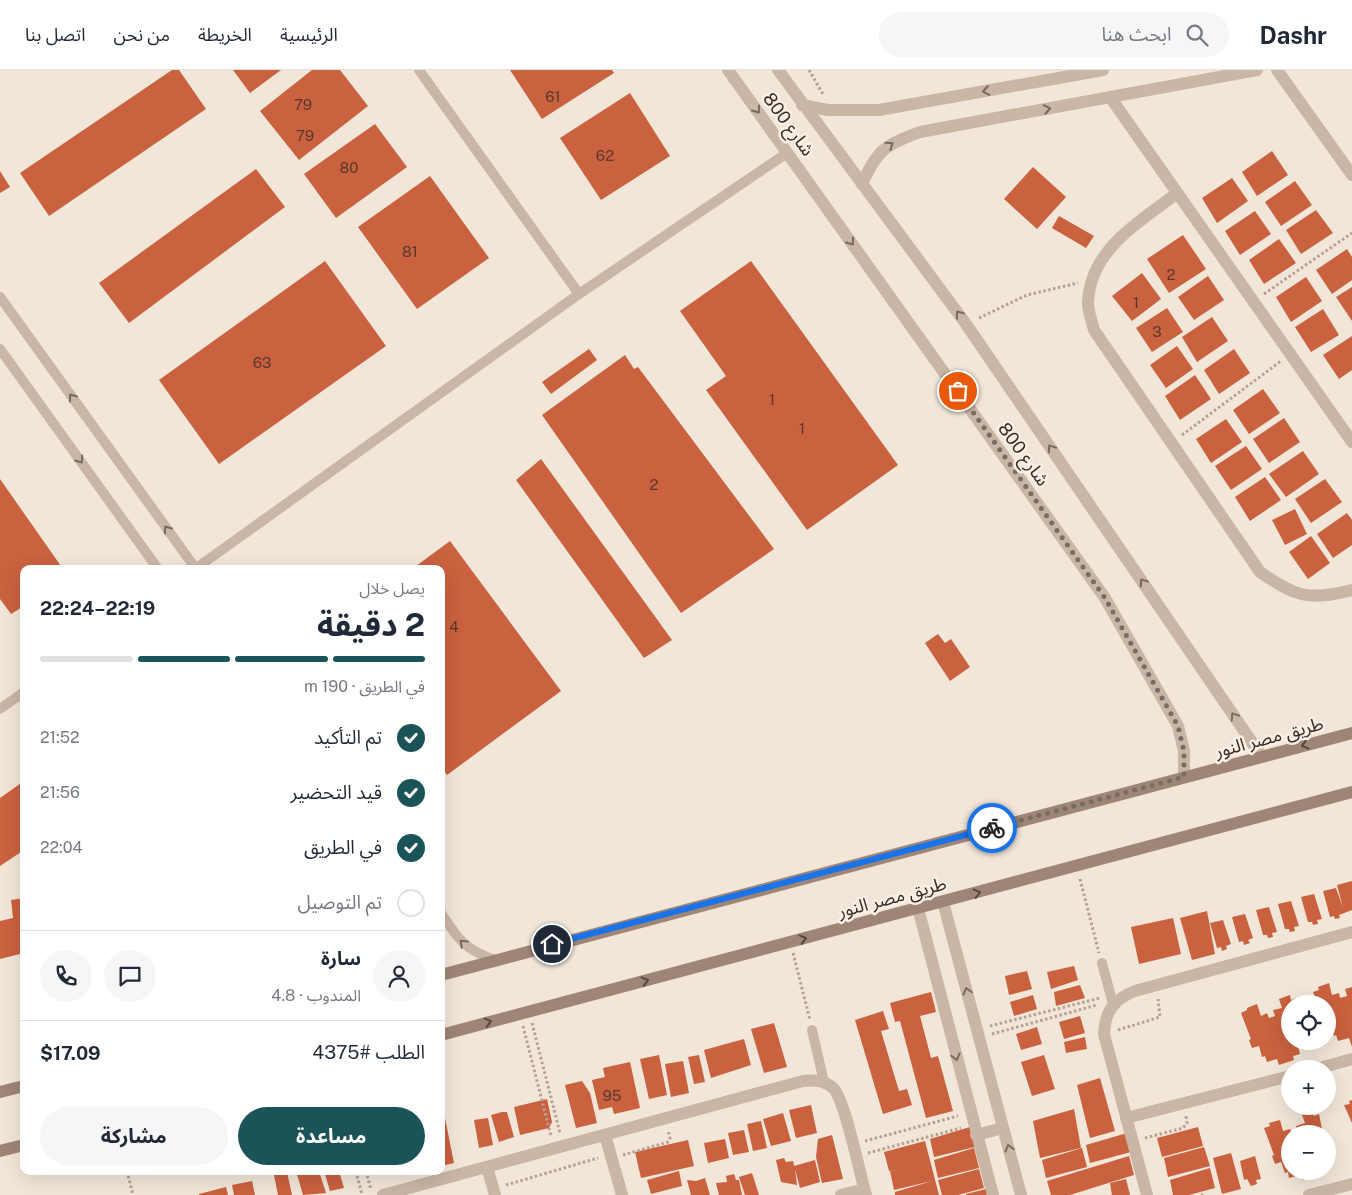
<!DOCTYPE html>
<html lang="ar">
<meta charset="utf-8">
<style>
:root{--surface:#fff;--page:#f6f6f7;--text:#1f2937;--muted:#747a83;--line:#e0e1e3;--accent:#1b5458}
body{margin:0;font-family:"Public Sans","Noto Sans Arabic",sans-serif;background:var(--page);color:var(--text);direction:rtl;height:100vh;display:flex;flex-direction:column;font-size:19px;white-space:nowrap}
*{box-sizing:border-box;margin:0}
p{font-size:16px;color:var(--muted)}
.icon{flex:none;width:28px;height:28px;fill:none;stroke:currentColor;stroke-width:2;stroke-linecap:round;stroke-linejoin:round}
.map{position:relative;flex:1;overflow:hidden;direction:ltr}
.panel{position:absolute;left:20px;top:495px;width:425px;height:610px;display:flex;flex-direction:column;background:var(--surface);border-radius:10px;box-shadow:0 5px 20px #0002;direction:rtl}
.panel>*{flex:none}
.buttons{position:absolute;left:1281px;top:925px;display:grid;gap:10px}
.buttons a{display:grid;place-items:center;width:55px;height:55px;border-radius:50%;background:var(--surface);box-shadow:0 5px 20px #0002;font-size:25px}
.pin{position:absolute;display:grid;place-items:center;width:42px;height:42px;color:#fff;margin:-21px;border:2px solid #fff;border-radius:50%;box-shadow:0 1px 5px #0007}
.courier{position:absolute;display:grid;place-items:center;width:50px;height:50px;margin:-25px;border:4px solid #1a73e8;border-radius:50%;background:#fff;color:#222;box-shadow:0 1px 6px #0007}
.summary em{font-style:normal;font-weight:700}
.summary div{display:flex;flex-direction:column-reverse}
.summary{display:flex;align-items:center;justify-content:space-between;height:85px;padding:0 20px}
h1{font-size:32px;font-weight:700;line-height:38px}
.bar{display:grid;grid-template-columns:repeat(4,1fr);gap:8px 5px;align-content:center;height:60px;padding:0 20px}
.bar i{height:6px;border-radius:4px;background:var(--line)}
.bar .on{background:var(--accent)}
.bar p{grid-column:span 4}
.line{display:flex;align-items:center;gap:12px;padding:0 20px;border-top:1px solid var(--line)}
.line div{flex:1}
.round{display:grid;place-items:center;flex:none;width:52px;height:52px;border-radius:26px;background:var(--page)}
ol{padding:0 20px;list-style:none}
li{display:flex;align-items:center;gap:15px;height:55px}
li p{margin-inline-start:auto}
li .icon{padding:5px;border-radius:50%;background:var(--accent);color:#fff;stroke-width:4}
li:last-child{color:var(--muted)}
li i{width:28px;height:28px;border:2px solid var(--line);border-radius:50%}
.button{display:flex;gap:10px;margin-top:auto;padding:10px 20px}
.button a{flex:1;height:58px;border-radius:30px;background:var(--accent);color:#fff;font-size:20px;font-weight:700;line-height:58px;text-align:center}
.button a+a{background:var(--page);color:var(--text)}
header{display:flex;align-items:center;gap:30px;box-sizing:border-box;height:70px;padding:0 25px;background:var(--surface);border-bottom:1px solid var(--line)}
header strong{font-size:24px}
nav{display:flex;gap:28px;margin-inline-start:auto;font-size:18px}
.search{width:350px;height:45px;background:var(--page);display:flex;align-items:center;gap:12px;box-sizing:border-box;padding:0 18px;border-radius:28px;color:var(--muted);font-size:19px}
.map>svg:first-child{display:block}
.building{fill:#ca613f}
.lines{fill:none;stroke-linecap:round;stroke-linejoin:round}
.path{stroke:#b6a08f;stroke-width:3;stroke-dasharray:2.5 2.5;stroke-linecap:butt}
.lane{stroke:#cab6a5;stroke-width:10}
.street{stroke:#cab6a5;stroke-width:12}
.secondary{stroke:#9e8576;stroke-width:12}
.oneway{stroke:#796a5f}
.oneway2{stroke:#55463e}
.done{stroke:#786c65;stroke-width:5;stroke-dasharray:0 9}
.route{stroke:#1a73e8;stroke-width:6}
.labels{text-anchor:middle;dominant-baseline:central;stroke-width:5;stroke-linejoin:round;paint-order:stroke}
.number-label{font-size:15px;fill:#5b382c}
.street-label{font-size:18px;fill:#362b26;stroke:#faf0e5}
</style>
<header>
<strong>Dashr</strong>
<div class="search"><svg class="icon" aria-label="search" viewBox="0 0 24 24"><circle cx="10" cy="10" r="6"/><path d="M15 15l6 6"/></svg>ابحث هنا</div>
<nav><a>الرئيسية</a><a>الخريطة</a><a>من نحن</a><a>اتصل بنا</a></nav>
</header>
<div class="map">
<svg width="1352" height="1125" viewBox="0 0 1352 1125">
<rect width="100%" height="100%" fill="#f2e6d9"/>
<!-- building -->
<g class="building">
<polygon points="172,0 179,0 206,39 49,146 20,103"/>
<polygon points="233,0 281,0 250,23"/>
<polygon points="312,0 340,0 368,36 299,90 260,41"/>
<polygon points="510,0 612,0 614,3 542,49"/>
<polygon points="630,23 670,86 601,130 560,68"/>
<polygon points="375,54 407,97 336,148 304,104"/>
<polygon points="1272,81 1288,105 1257,126 1242,102"/>
<polygon points="1033,97 1066,127 1037,159 1004,129"/>
<polygon points="256,99 285,137 129,253 99,213"/>
<polygon points="0,101 10,117 0,123"/>
<polygon points="430,106 489,188 417,239 358,157"/>
<polygon points="1232,108 1248,131 1217,153 1202,128"/>
<polygon points="1295,111 1312,135 1281,156 1265,132"/>
<polygon points="1316,140 1333,163 1301,184 1286,160"/>
<polygon points="1255,141 1271,164 1240,185 1225,161"/>
<polygon points="1059,146 1094,166 1086,178 1052,158"/>
<polygon points="1183,165 1206,199 1169,223 1147,189"/>
<polygon points="1279,169 1296,193 1264,214 1249,190"/>
<polygon points="1347,179 1352,187 1352,210 1332,224 1316,200"/>
<polygon points="325,191 386,276 219,394 159,310"/>
<polygon points="751,191 898,395 807,460 706,320 726,306 680,241"/>
<polygon points="1142,203 1161,229 1132,251 1112,226"/>
<polygon points="1208,206 1224,230 1194,250 1178,227"/>
<polygon points="1306,207 1322,231 1291,252 1276,227"/>
<polygon points="1352,217 1352,251 1336,227"/>
<polygon points="1167,238 1183,262 1152,282 1136,258"/>
<polygon points="1323,239 1339,265 1311,282 1295,257"/>
<polygon points="1212,247 1228,271 1197,292 1182,267"/>
<polygon points="1352,266 1352,300 1339,309 1323,285"/>
<polygon points="1177,276 1193,299 1166,318 1150,295"/>
<polygon points="589,279 597,290 551,324 542,312"/>
<polygon points="1234,279 1250,303 1219,324 1204,300"/>
<polygon points="625,285 634,299 638,297 774,479 681,543 542,345"/>
<polygon points="1195,305 1211,329 1180,350 1165,326"/>
<polygon points="1263,319 1280,343 1249,364 1233,340"/>
<polygon points="1284,348 1300,372 1269,393 1253,369"/>
<polygon points="1226,349 1242,372 1211,393 1196,369"/>
<polygon points="1246,376 1262,399 1231,420 1215,396"/>
<polygon points="1303,381 1319,404 1286,427 1269,404"/>
<polygon points="541,389 672,570 644,588 516,410"/>
<polygon points="1265,407 1281,430 1250,451 1235,427"/>
<polygon points="0,409 63,499 24,499 24,536 11,544 0,529"/>
<polygon points="1325,409 1342,432 1311,453 1295,429"/>
<polygon points="1295,439 1307,464 1285,475 1272,450"/>
<polygon points="1347,443 1352,450 1352,475 1333,488 1317,464"/>
<polygon points="1311,466 1330,493 1308,509 1289,482"/>
<polygon points="450,471 561,621 447,705 441,697 441,499 412,499"/>
<polygon points="938,564 945,573 951,569 970,597 950,611 925,573"/>
<polygon points="24,711 24,780 0,796 0,728"/>
<polygon points="1352,811 1352,840 1339,845 1340,848 1335,849 1334,846 1330,847 1323,821 1336,818 1343,838 1337,815"/>
<polygon points="1314,824 1322,849 1317,850 1318,854 1313,855 1312,852 1308,852 1301,827"/>
<polygon points="24,828 24,883 0,889 0,851 13,848 11,830"/>
<polygon points="1291,831 1299,856 1294,857 1295,861 1290,862 1289,859 1285,859 1278,834"/>
<polygon points="1269,837 1277,862 1272,863 1273,867 1268,868 1267,865 1263,865 1256,840"/>
<polygon points="1207,841 1215,884 1192,890 1180,848"/>
<polygon points="1245,844 1253,868 1248,870 1250,873 1244,875 1243,871 1239,872 1232,847"/>
<polygon points="1173,848 1181,884 1139,894 1131,857"/>
<polygon points="1223,850 1231,874 1226,876 1227,879 1222,881 1221,877 1217,878 1210,853"/>
<polygon points="1074,896 1078,910 1051,919 1047,902"/>
<polygon points="1027,901 1032,919 1009,925 1005,906"/>
<polygon points="1329,913 1332,925 1339,923 1340,928 1347,926 1345,919 1352,917 1352,977 1349,968 1338,971 1336,965 1334,966 1330,956 1328,956 1328,934 1317,933 1313,922 1319,920 1318,917"/>
<polygon points="1080,915 1085,928 1056,936 1054,922"/>
<polygon points="931,922 936,942 920,946 931,988 938,986 953,1041 926,1048 900,951 895,952 890,933"/>
<polygon points="1033,925 1037,939 1014,946 1010,932"/>
<polygon points="1290,925 1291,930 1296,928 1298,934 1290,934 1290,971 1301,971 1302,975 1298,976 1300,984 1293,986 1294,990 1279,995 1277,989 1267,992 1265,986 1262,987 1259,976 1252,978 1249,970 1251,969 1241,943 1247,940 1247,938 1257,934 1261,946 1267,943 1269,948 1275,946 1273,940 1282,938 1279,929"/>
<polygon points="883,941 889,959 881,961 899,1021 907,1019 912,1035 883,1044 855,950"/>
<polygon points="1080,946 1085,963 1064,969 1059,952"/>
<polygon points="774,953 787,997 764,1003 751,959"/>
<polygon points="1037,957 1042,974 1021,980 1016,964"/>
<polygon points="1085,967 1087,979 1066,983 1064,972"/>
<polygon points="744,969 751,995 711,1008 704,980"/>
<polygon points="659,985 667,1025 649,1029 640,989"/>
<polygon points="699,985 705,1012 694,1014 688,987"/>
<polygon points="1044,985 1055,1019 1032,1026 1021,992"/>
<polygon points="683,991 689,1023 671,1027 665,994"/>
<polygon points="630,992 640,1038 614,1044 612,1037 599,1040 592,1010 605,1007 603,998"/>
<polygon points="1100,1008 1115,1061 1090,1068 1077,1015"/>
<polygon points="582,1011 590,1023 597,1053 576,1058 565,1015"/>
<polygon points="547,1029 552,1052 549,1058 520,1065 514,1037"/>
<polygon points="1352,1030 1352,1053 1344,1035 1350,1034 1349,1031"/>
<polygon points="811,1035 817,1063 796,1068 789,1040"/>
<polygon points="1074,1039 1081,1078 1040,1088 1033,1051"/>
<polygon points="1312,1041 1314,1046 1319,1044 1323,1064 1294,1064 1298,1062 1296,1056 1305,1053 1302,1045"/>
<polygon points="502,1042 507,1042 514,1067 499,1072 491,1045"/>
<polygon points="783,1043 791,1071 771,1076 763,1049"/>
<polygon points="445,1048 454,1093 441,1096 441,1050"/>
<polygon points="488,1048 493,1075 479,1078 474,1050"/>
<polygon points="1280,1050 1283,1061 1290,1059 1292,1064 1290,1101 1316,1101 1317,1106 1302,1110 1300,1105 1289,1108 1288,1102 1285,1103 1281,1092 1275,1094 1272,1086 1274,1085 1264,1058 1270,1056 1269,1053"/>
<polygon points="761,1051 767,1078 753,1081 747,1054"/>
<polygon points="970,1057 975,1077 934,1087 930,1069"/>
<polygon points="1198,1057 1203,1076 1162,1087 1157,1068"/>
<polygon points="744,1060 749,1082 733,1085 728,1063"/>
<polygon points="1127,1063 1131,1082 1090,1093 1086,1075"/>
<polygon points="832,1065 843,1109 822,1113 816,1087 818,1069"/>
<polygon points="725,1069 729,1088 708,1093 704,1073"/>
<polygon points="688,1070 694,1096 641,1108 635,1082"/>
<polygon points="925,1071 939,1125 895,1125 895,1122 932,1111 894,1120 890,1101 898,1099 889,1101 884,1082"/>
<polygon points="1204,1077 1210,1096 1168,1107 1164,1088"/>
<polygon points="974,1078 979,1098 938,1108 934,1090"/>
<polygon points="1082,1078 1087,1097 1046,1108 1042,1090"/>
<polygon points="1231,1083 1241,1119 1222,1124 1213,1088"/>
<polygon points="1129,1086 1134,1105 1070,1125 1051,1125 1047,1111"/>
<polygon points="1255,1086 1261,1109 1256,1110 1257,1114 1251,1116 1247,1109 1244,1110 1240,1091"/>
<polygon points="784,1088 786,1092 793,1091 794,1096 815,1090 820,1112 800,1118 795,1099 797,1115 781,1112 776,1090"/>
<polygon points="1210,1098 1215,1118 1189,1125 1173,1125 1170,1110"/>
<polygon points="979,1099 984,1118 958,1125 942,1125 938,1110"/>
<polygon points="296,1101 319,1101 326,1123 303,1125"/>
<polygon points="324,1101 339,1101 344,1118 330,1121"/>
<polygon points="679,1101 682,1116 651,1124 647,1110"/>
<polygon points="287,1102 292,1125 278,1125 274,1105"/>
<polygon points="752,1103 759,1125 745,1125 739,1107"/>
<polygon points="734,1104 736,1110 739,1110 742,1125 719,1125 716,1113 727,1112 726,1106"/>
<polygon points="705,1108 710,1125 691,1125 687,1110 696,1111"/>
<polygon points="1126,1109 1130,1125 1112,1125 1110,1113"/>
<polygon points="252,1111 255,1125 234,1125 232,1115"/>
<polygon points="226,1117 228,1125 199,1125 199,1124"/>
<polygon points="986,1119 987,1125 966,1125 966,1124"/>
</g>
<g class="lines">
<!-- path -->
<g class="path">
<polyline points="809,0 824,26"/>
<polyline points="1264,224 1352,163"/>
<polyline points="979,248 1027,225 1078,213"/>
<polyline points="1182,365 1281,291"/>
<polyline points="1080,809 1099,883"/>
<polyline points="793,883 810,950"/>
<polyline points="532,953 560,1063"/>
<polyline points="523,956 551,1066"/>
<polyline points="990,956 1100,928"/>
<polyline points="1118,960 1160,947 1158,929"/>
<polyline points="992,964 1097,935"/>
<polyline points="1145,1068 1183,1058 1187,1053 1186,1046"/>
<polyline points="865,1071 958,1046"/>
<polyline points="868,1083 961,1058"/>
<polyline points="623,1085 668,1072 670,1068 668,1061"/>
<polyline points="127,1101 133,1125"/>
<polyline points="356,1101 362,1125"/>
<polyline points="366,1101 371,1120"/>
<polyline points="506,1115 598,1088"/>
<polyline points="1201,1125 1204,1125"/>
</g>
<!-- lane -->
<g class="lane">
<polyline points="419,0 579,224"/>
<polyline points="0,227 196,499"/>
<polyline points="0,279 158,499"/>
<polyline points="195,499 579,224 787,83"/>
<polyline points="0,639 24,622"/>
<path d="M441 843C458 869 465 880 495 890"/>
<polyline points="1102,893 1113,934"/>
<polyline points="812,960 824,1012"/>
</g>
<!-- street -->
<g class="street">
<polyline points="728,0 1105,528 1178,656 1184,681 1184,707"/>
<polyline points="778,0 966,254 1262,687"/>
<polyline points="1277,0 1352,105"/>
<polyline points="1110,27 1352,372"/>
<polyline points="802,35 828,40 879,40 1103,0"/>
<path d="M862 114C877 80 885 75 920 62L1257 0"/>
<path d="M1177 123C1139 153 1090 179 1088 233 1088 242 1092 251 1094 260L1260 502C1297 527 1308 531 1352 520"/>
<polyline points="943,832 1021,1125"/>
<polyline points="918,838 993,1125"/>
<polyline points="1316,999 1352,989"/>
<polyline points="1126,1048 1290,1006"/>
<polyline points="605,1065 622,1125"/>
<polyline points="976,1065 1003,1058"/>
<polyline points="487,1097 495,1125"/>
<path d="M383 1125 803 1011C814 1010 824 1010 833 1018 845 1029 860 1105 866 1125"/>
<polyline points="841,1125 864,1119"/>
<path d="M1147 1125 1104 964C1105 941 1114 929 1135 921L1352 862"/>
<polyline points="1309,1125 1352,1114"/>
</g>
<!-- secondary -->
<g class="secondary">
<polyline points="441,905 1352,663"/>
<polyline points="441,965 1352,722"/>
<polyline points="0,1022 24,1016"/>
<polyline points="0,1081 24,1075"/>
</g>
</g>
<!-- one-way arrows -->
<defs><path id="oneway-chevron" d="M-2-3.5L2.5 0L-2 3.5" fill="none" stroke-width="1.6" stroke-linecap="round" stroke-linejoin="round" transform="scale(1.25)"/></defs>
<g class="oneway">
<use href="#oneway-chevron" transform="translate(986 21) rotate(170)"/>
<use href="#oneway-chevron" transform="translate(1047 39) rotate(-10)"/>
<use href="#oneway-chevron" transform="translate(757 40) rotate(54)"/>
<use href="#oneway-chevron" transform="translate(890 75) rotate(-35)"/>
<use href="#oneway-chevron" transform="translate(851 172) rotate(54)"/>
<use href="#oneway-chevron" transform="translate(959 244) rotate(-127)"/>
<use href="#oneway-chevron" transform="translate(72 327) rotate(-126)"/>
<use href="#oneway-chevron" transform="translate(1051 378) rotate(-124)"/>
<use href="#oneway-chevron" transform="translate(80 390) rotate(54)"/>
<use href="#oneway-chevron" transform="translate(167 459) rotate(-126)"/>
<use href="#oneway-chevron" transform="translate(1143 512) rotate(-124)"/>
<use href="#oneway-chevron" transform="translate(1234 646) rotate(-124)"/>
<use href="#oneway-chevron" transform="translate(463 873) rotate(-136)"/>
<use href="#oneway-chevron" transform="translate(967 921) rotate(-105)"/>
<use href="#oneway-chevron" transform="translate(956 987) rotate(75)"/>
<use href="#oneway-chevron" transform="translate(1009 1078) rotate(-105)"/>
</g>
<g class="oneway2">
<use href="#oneway-chevron" transform="translate(1305 675) rotate(165)"/>
<use href="#oneway-chevron" transform="translate(977 823) rotate(-15)"/>
<use href="#oneway-chevron" transform="translate(803 869) rotate(-15)"/>
<use href="#oneway-chevron" transform="translate(645 911) rotate(-15)"/>
<use href="#oneway-chevron" transform="translate(488 952) rotate(-15)"/>
</g>
<g class="lines">
<!-- done -->
<polyline class="done" points="958,321 1105,528 1178,656 1184,681 1184,707 992,758"/>
<!-- route -->
<polyline class="route" points="552,874 992,758"/>
</g>
<g class="labels">
<!-- number labels -->
<g class="number-label">
<text x="553" y="26">61</text>
<text x="303" y="34">79</text>
<text x="305" y="65">79</text>
<text x="605" y="85">62</text>
<text x="349" y="97">80</text>
<text x="410" y="181">81</text>
<text x="1171" y="204">2</text>
<text x="1136" y="232">1</text>
<text x="1157" y="261">3</text>
<text x="262" y="292">63</text>
<text x="772" y="329">1</text>
<text x="802" y="358">1</text>
<text x="654" y="414">2</text>
<text x="454" y="556">4</text>
<text x="612" y="1025">95</text>
</g>
<!-- street labels -->
<g class="street-label">
<text transform="translate(789 54) rotate(54)">شارع 800</text>
<text transform="translate(1024 384) rotate(54)">شارع 800</text>
<text transform="translate(1269 667) rotate(-15)">طريق مصر النور</text>
<text transform="translate(892 827) rotate(-15)">طريق مصر النور</text>
</g>
</g>
</svg>
<div class="buttons">
<a><svg class="icon" aria-label="locate" viewBox="0 0 24 24"><circle cx="12" cy="12" r="6"/><path d="M12 2v4M12 18v4M2 12h4M18 12h4"/></svg></a>
<a>+</a>
<a>−</a>
</div>
<div class="pin" style="left:958px;top:321px;background:#ea580c"><svg class="icon" aria-label="bag" viewBox="0 0 24 24"><path d="M5 8h14l-1 12H6zM9 8a3 3 0 0 1 6 0"/></svg></div>
<div class="pin" style="left:552px;top:874px;background:#1f2937"><svg class="icon" aria-label="home" viewBox="0 0 24 24"><path d="M3 11l9-7 9 7M6 9v11h12V9"/></svg></div>
<div class="courier" style="left:992px;top:758px"><svg class="icon" aria-label="bike" viewBox="0 0 24 24"><circle cx="6" cy="16" r="4"/><circle cx="18" cy="16" r="4"/><path d="M6 16l4-8h5l3 8M10 8l3 8H6M13 5h3"/></svg></div>
<section class="panel">
<div class="summary"><div><h1>2 دقيقة</h1><p>يصل خلال</p></div><em>22:19–22:24</em></div>
<div class="bar"><i class="on"></i><i class="on"></i><i class="on"></i><i></i><p>في الطريق · 190 m</p></div>
<ol>
<li><svg class="icon" aria-label="check" viewBox="0 0 24 24"><path d="M5 12l5 5 9-10"/></svg>تم التأكيد<p>21:52</p></li>
<li><svg class="icon" aria-label="check" viewBox="0 0 24 24"><path d="M5 12l5 5 9-10"/></svg>قيد التحضير<p>21:56</p></li>
<li><svg class="icon" aria-label="check" viewBox="0 0 24 24"><path d="M5 12l5 5 9-10"/></svg>في الطريق<p>22:04</p></li>
<li><i></i>تم التوصيل</li>
</ol>
<div class="line" style="height:90px"><a class="round"><svg class="icon" aria-label="person" viewBox="0 0 24 24"><circle cx="12" cy="8" r="4"/><path d="M4 21q1-7 8-7t8 7"/></svg></a><div><b>سارة</b><p>المندوب · 4.8</p></div><a class="round"><svg class="icon" aria-label="chat" viewBox="0 0 24 24"><path d="M4 5h16v11H9l-5 4z"/></svg></a><a class="round"><svg class="icon" aria-label="phone" viewBox="0 0 24 24"><path d="M5 4h4l2 5-3 2q2 4 5 5l2-3 5 2v4C11 20 4 13 5 4z"/></svg></a></div>
<div class="line" style="height:65px"><div>الطلب #4375</div><b>$17.09</b></div>
<div class="button"><a>مساعدة</a><a>مشاركة</a></div>
</section>
</div>
